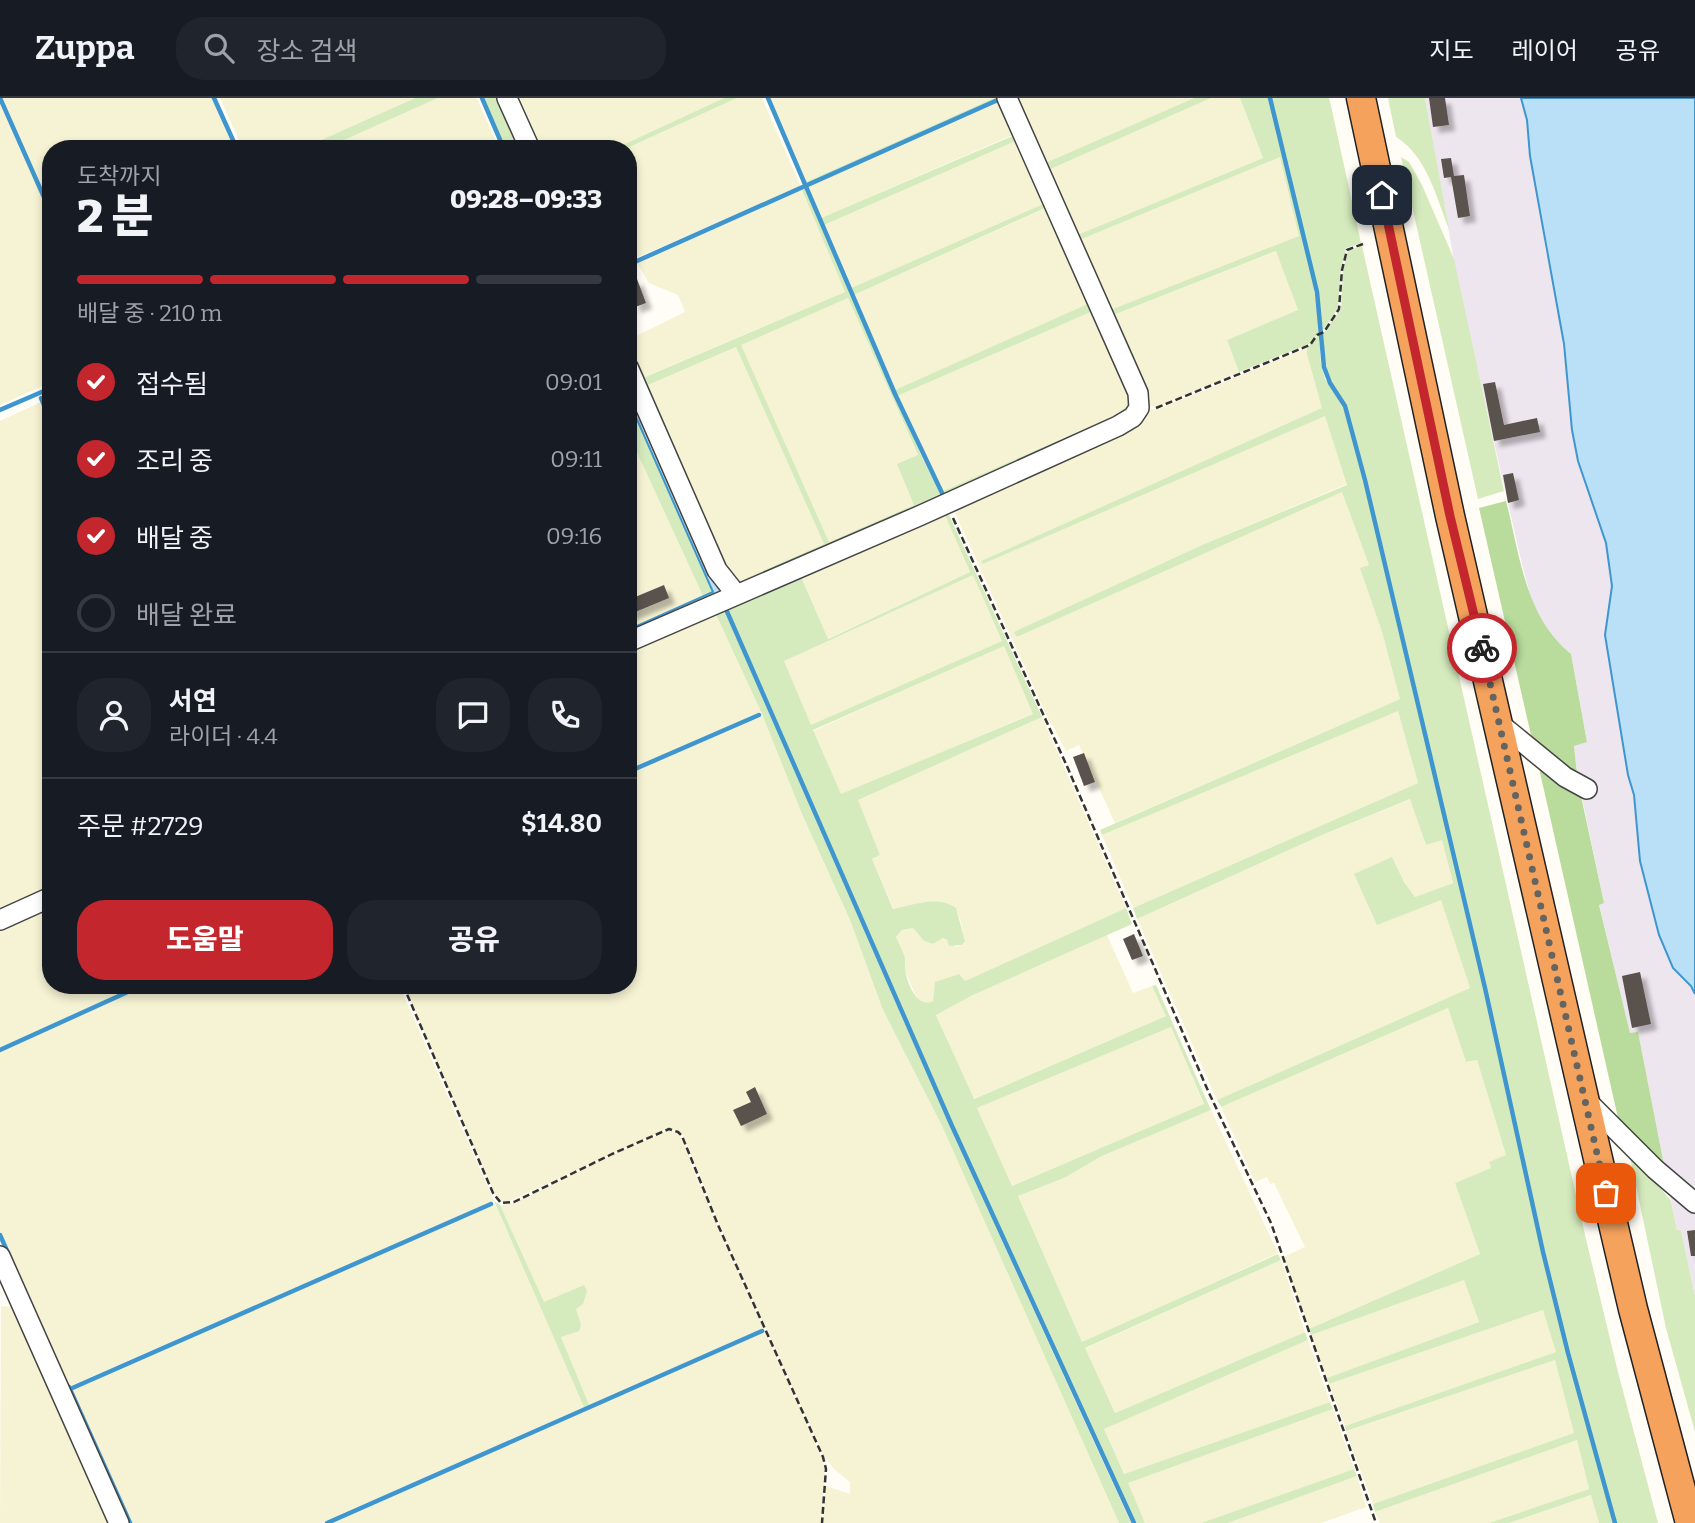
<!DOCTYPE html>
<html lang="ko">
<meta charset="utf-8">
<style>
:root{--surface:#171b24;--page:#20242c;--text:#f1f3f6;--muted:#9ea1a6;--line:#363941;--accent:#c4262e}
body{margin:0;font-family:Bitter,"Noto Sans KR",serif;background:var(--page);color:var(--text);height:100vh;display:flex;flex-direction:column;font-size:26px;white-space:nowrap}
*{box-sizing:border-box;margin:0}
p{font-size:23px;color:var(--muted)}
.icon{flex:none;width:38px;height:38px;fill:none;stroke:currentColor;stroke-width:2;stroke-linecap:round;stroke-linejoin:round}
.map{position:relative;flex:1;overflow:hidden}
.panel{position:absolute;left:42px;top:42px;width:595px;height:854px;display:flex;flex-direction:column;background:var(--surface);border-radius:28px;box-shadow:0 4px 10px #0003}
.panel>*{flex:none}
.pin{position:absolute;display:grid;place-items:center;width:60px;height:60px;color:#fff;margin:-30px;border-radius:14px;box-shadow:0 4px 10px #0006}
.courier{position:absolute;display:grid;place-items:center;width:70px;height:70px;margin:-35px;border:5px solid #c4262e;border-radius:50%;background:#fff;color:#222;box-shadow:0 2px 9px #0007}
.summary em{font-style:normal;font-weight:800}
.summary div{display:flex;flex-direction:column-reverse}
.summary{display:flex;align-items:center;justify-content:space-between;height:119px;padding:0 35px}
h1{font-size:46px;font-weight:800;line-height:52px}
.bar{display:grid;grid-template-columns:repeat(4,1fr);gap:10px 7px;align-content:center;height:84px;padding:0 35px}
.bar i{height:9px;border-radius:5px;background:var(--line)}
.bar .on{background:var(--accent)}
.bar p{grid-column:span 4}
.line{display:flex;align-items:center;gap:18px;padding:0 35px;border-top:2px solid var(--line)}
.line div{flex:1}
.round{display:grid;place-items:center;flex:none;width:74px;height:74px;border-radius:28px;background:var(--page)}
ol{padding:0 35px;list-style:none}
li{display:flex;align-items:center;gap:21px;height:77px}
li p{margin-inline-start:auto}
li .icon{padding:7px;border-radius:50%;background:var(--accent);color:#fff;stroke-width:4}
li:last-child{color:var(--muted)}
li i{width:38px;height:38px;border:4px solid var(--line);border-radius:50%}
.cta{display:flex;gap:14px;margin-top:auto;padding:14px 35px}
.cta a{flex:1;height:80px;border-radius:28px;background:var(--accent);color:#fff;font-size:28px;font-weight:800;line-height:80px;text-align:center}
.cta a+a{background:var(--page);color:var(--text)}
header{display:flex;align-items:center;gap:42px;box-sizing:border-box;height:98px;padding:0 35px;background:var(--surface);border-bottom:2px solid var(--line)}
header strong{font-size:33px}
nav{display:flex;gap:38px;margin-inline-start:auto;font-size:24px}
.search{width:490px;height:63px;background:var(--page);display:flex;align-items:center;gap:18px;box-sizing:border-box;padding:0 24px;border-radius:28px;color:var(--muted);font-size:26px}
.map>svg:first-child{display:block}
.industrial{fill:#eee6ef}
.farmland{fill:#f6f3d4}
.green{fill:#d5ebbd;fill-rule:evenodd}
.forest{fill:#b9dc9c}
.water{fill:#b9e0f7;stroke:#3f96cf;stroke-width:2}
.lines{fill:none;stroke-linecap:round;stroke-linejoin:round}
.stream{stroke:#3f96cf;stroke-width:4.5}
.building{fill:#5a524d;filter:url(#shadow)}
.minor-casing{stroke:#444;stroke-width:22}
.highway-casing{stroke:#222;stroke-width:31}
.path{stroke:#333;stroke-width:2.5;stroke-dasharray:7 3.5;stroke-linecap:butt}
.minor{stroke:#fff;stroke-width:19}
.highway{stroke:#f5a25d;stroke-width:28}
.done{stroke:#646461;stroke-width:7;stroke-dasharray:0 12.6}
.route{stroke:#c4262e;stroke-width:9}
</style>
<header>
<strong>Zuppa</strong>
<div class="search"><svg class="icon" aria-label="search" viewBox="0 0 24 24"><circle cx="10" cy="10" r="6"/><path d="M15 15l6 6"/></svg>장소 검색</div>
<nav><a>지도</a><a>레이어</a><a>공유</a></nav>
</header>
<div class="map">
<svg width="1695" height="1425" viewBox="0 0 1695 1425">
<defs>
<filter id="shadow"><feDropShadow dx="6" dy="6" stdDeviation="2" flood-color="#0004"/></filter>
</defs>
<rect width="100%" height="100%" fill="#fffdf5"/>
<!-- industrial -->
<polygon class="industrial" points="1425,0 1521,0 1527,22 1530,58 1537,89 1546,155 1551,166 1570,297 1606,445 1612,487 1605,537 1628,677 1634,697 1640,763 1673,870 1691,888 1695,896 1695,1198 1681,1132 1677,1132 1638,935 1630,936 1599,806 1604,805 1577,676 1574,647 1587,644 1571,556 1555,543 1541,522 1531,500 1522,466 1460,196"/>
<!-- farmland -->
<g class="farmland">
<polygon points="2,0 213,0 236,51 51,51 51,111"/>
<polygon points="220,0 415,0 301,51 243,51"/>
<polygon points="438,0 477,0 499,51 324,51"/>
<polygon points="520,0 724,0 614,51 541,51"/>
<polygon points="737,0 762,0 801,89 628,163 628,51 625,51"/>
<polygon points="769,0 994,0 806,84"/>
<polygon points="1014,0 1194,0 1043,66"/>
<polygon points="1211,0 1240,0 1263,60 1075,138 1046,73"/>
<polygon points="1001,2 1015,36 821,120 808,89"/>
<polygon points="0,3 51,120 51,284 0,307"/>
<polygon points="1018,42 1047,105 851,190 824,127"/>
<polygon points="1280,58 1300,138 1108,214 1077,143"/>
<polygon points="802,92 845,194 644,279 630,241 685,214 678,197 649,185 637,165"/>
<polygon points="1046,110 1091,205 895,292 854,197"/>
<polygon points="1277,153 1298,213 1227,242 1239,274 1158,309 1147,308 1111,218"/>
<polygon points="848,200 918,358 914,407 829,444 740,247"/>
<polygon points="1093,213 1128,294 1129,304 1126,310 1117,317 943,393 897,298"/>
<polygon points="736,249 824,446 740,484 730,477 724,464 648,287"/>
<polygon points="1307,250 1323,310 981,463 983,466 1325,317 1347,386 1202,447 1015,534 1017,539 1342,393 1369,467 1361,470 1382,534 1400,601 1115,725 1079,647 1066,653 1053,628 1050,625 952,408 1143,312 1159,311"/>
<polygon points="41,304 51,327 51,790 0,812 0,323"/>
<polygon points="628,335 703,498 628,532"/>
<polygon points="943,413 970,474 827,541 798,472"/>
<polygon points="973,476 1002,543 811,628 783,563"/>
<polygon points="713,510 761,614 628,672 628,547"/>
<polygon points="1004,547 1034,615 841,697 813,633"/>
<polygon points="1398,612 1418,685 1133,810 1102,737"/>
<polygon points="763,618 802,716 850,822 883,912 942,1028 1119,1425 823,1425 826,1388 850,1396 850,1384 834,1371 824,1359 719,1126 683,1037 678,1033 669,1030 505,1105 498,1101 494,1094 452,999 404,887 628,887 628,676"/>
<polygon points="1042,619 1126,810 965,883 936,890 933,903 927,906 921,905 915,896 904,870 906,862 896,839 902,832 913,830 924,843 933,846 943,840 956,849 962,847 965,843 960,821 955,810 924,804 894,812 872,761 880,757 857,702"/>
<polygon points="1411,701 1426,747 1442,741 1453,785 1415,799 1404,784 1392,760 1377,826 1441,801 1470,890 1217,1002 1137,821 1322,737"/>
<polygon points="51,805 51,887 138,887 0,950 0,826"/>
<polygon points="1107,837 1133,895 1152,888 1166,918 973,1001 936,916 973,897"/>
<polygon points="147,887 399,887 494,1103 70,1288 0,1133 0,954"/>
<polygon points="1448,910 1466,964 1477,962 1506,1057 1489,1065 1492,1070 1455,1085 1480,1156 1309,1231 1283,1159 1305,1149 1274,1085 1270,1086 1267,1079 1255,1084 1221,1009"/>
<polygon points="1171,929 1204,1007 1011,1088 977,1010"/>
<polygon points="1211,1012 1278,1155 1082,1245 1018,1098 1064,1080 1102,1058"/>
<polygon points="669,1032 677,1035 685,1043 691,1066 717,1127 822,1360 825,1372 821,1425 332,1425 586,1313 584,1309 321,1425 131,1425 72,1291 495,1106 584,1308 588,1307 561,1239 576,1211 584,1187 544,1205 500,1107 515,1105 612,1057"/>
<polygon points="1281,1162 1305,1234 1115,1315 1084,1251"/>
<polygon points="1464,1181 1479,1224 1327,1280 1311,1237"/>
<polygon points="1,1208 14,1209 110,1425 0,1425"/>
<polygon points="1543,1212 1557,1254 1345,1328 1329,1286"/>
<polygon points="1308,1242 1330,1304 1124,1376 1103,1331"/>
<polygon points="1555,1262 1575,1335 1373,1406 1346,1333"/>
<polygon points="1333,1311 1354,1371 1201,1425 1145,1425 1127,1385"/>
<polygon points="1577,1342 1589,1391 1489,1425 1380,1425 1375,1414"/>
<polygon points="1357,1378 1366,1409 1321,1425 1228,1425"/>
<polygon points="1592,1397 1599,1425 1509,1425"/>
</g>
<!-- green -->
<g class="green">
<polygon points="415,0 438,0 324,51 301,51"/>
<polygon points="484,0 496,0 518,51 505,51"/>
<polygon points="724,0 737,0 625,51 614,51"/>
<polygon points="994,0 1001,0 807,87 806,84"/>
<path d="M1010 0H1014L1043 66 1194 0H1211L1046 73 1075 138 1263 60 1240 0H1269L1312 175 1320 234 1309 246 1239 274 1227 242 1298 212 1276 153 1111 218 1140 283 1139 290ZM1280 59 1299 138 1108 213 1077 143Z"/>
<polygon points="1271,0 1329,0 1331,8 1361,145 1346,150 1341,171 1338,210 1323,232 1314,174"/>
<path d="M1388 0H1425L1449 131C1436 99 1427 58 1396 39Z"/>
<path d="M1005 1 1129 283C1138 309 1131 316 1108 328L947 400 943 393 1117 317C1126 310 1130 306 1128 294L1093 213 897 298 895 292 1090 205 1049 111 1045 110 854 197 851 190 1046 105 1018 42 824 127 821 120 1015 37 1001 2Z"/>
<polygon points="1401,59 1409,64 1422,87 1454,161 1504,393 1478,401"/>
<path d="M805 91 921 357 943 401 735 489 628 262V242L645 279 845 194 802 92ZM848 200 918 357 897 366 914 407 829 444 741 247ZM736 249 824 446 740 483 730 477 724 464 648 287Z"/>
<polygon points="1362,148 1585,1137 1618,1274 1658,1425 1617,1425 1569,1255 1544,1154 1486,890 1367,381 1346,307 1328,278 1324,252 1323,236 1341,211 1343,172 1348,153"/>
<polygon points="1318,238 1319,238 1321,266 1325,281 1344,309 1364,382 1483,890 1542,1155 1614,1425 1599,1425 1591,1397 1509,1425 1489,1425 1589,1391 1577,1342 1375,1414 1373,1406 1574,1335 1555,1262 1346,1333 1345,1328 1556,1254 1543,1212 1329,1286 1327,1280 1479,1224 1464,1182 1311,1237 1309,1231 1480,1156 1455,1085 1491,1070 1489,1064 1506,1057 1477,962 1466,964 1448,910 1221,1009 1217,1002 1470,890 1441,802 1377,827 1354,776 1392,759 1404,784 1415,799 1453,785 1442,742 1426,747 1410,701 1322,737 1137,821 1133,810 1418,685 1398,613 1102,737 1100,732 1400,601 1382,534 1360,470 1369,467 1342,394 1017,539 1014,534 1202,447 1347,387 1325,318 983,466 981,463 1322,310 1307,256 1307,250"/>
<polygon points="628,301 713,494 703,498 628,335"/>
<path d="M943 413 949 417 1042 619 858 702 880 757 872 761 893 811C914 807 937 797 956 810L965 843 962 847 949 848 947 842 943 840 933 846 924 843 913 830 902 832 896 839C899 846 903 853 905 860 906 864 904 867 905 871 907 885 917 911 933 903L935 884 959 876 965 883 1126 810 1132 826 973 897 936 917 974 1001 1166 918 1152 888 1156 887 1211 1012 1102 1058 1064 1080 1018 1098 1082 1244 1278 1156 1281 1162 1085 1250 1115 1315 1305 1234 1308 1242 1104 1331 1124 1376 1330 1304 1333 1311 1128 1385 1145 1425H1135C991 1123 860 815 726 509L723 510 950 1029 1131 1425H1119L942 1028 883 912 850 822 802 716 762 616 713 510 798 472 828 541 970 474ZM973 477 1002 543 811 627 784 563ZM1004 548 1033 616 841 696 813 632ZM1171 929 1204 1006 1012 1088 977 1010Z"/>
<polygon points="1628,1050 1671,1103 1677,1132 1681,1132 1695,1198 1695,1334 1666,1230"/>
<polygon points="494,1103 500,1107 544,1204 584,1187 587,1193 583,1206 576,1211 581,1227 579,1233 561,1239 589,1307 584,1309"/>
<polygon points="1354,1371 1357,1378 1228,1425 1201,1425"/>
</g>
<!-- forest -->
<g class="forest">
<path d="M1506 403C1520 457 1525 519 1571 556L1587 644 1574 648 1577 676 1544 652 1531 637 1479 410Z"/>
<polygon points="1539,670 1575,697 1581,698 1604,805 1599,807 1630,935 1638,934 1666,1077 1618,1020"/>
</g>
<!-- water -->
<g class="water">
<polygon points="1521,0 1695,0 1695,896 1691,888 1673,870 1659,837 1640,763 1634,697 1628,677 1605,537 1612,488 1606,445 1578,363 1572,332 1564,246 1530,58 1527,22"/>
<polygon points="628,288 718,489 722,494 628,536 628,532 713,494 628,301"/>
</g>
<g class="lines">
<!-- stream -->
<g class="stream">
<polyline points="0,0 51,115"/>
<polyline points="214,0 237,51"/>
<polyline points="482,0 504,51"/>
<polyline points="768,0 895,296 943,397"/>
<polyline points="1270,0 1317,194 1324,269 1330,285 1345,308 1365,382 1485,890 1543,1154 1568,1255 1615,1425"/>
<polyline points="628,167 1000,1"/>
<polyline points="41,300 51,324"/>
<polyline points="0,312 51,290"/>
<polyline points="725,509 952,1028 1134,1425"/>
<polyline points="628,674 759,617"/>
<polyline points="0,952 143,887"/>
<polyline points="0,1137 8,1155"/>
<polyline points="69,1289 130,1425"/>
<polyline points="70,1291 491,1106"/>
<polyline points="327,1425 762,1233"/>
</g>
</g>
<!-- building -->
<g class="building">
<polygon points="1429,0 1445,0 1449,27 1433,29"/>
<polygon points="1451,60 1454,78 1464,77 1470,118 1458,120 1451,79 1444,80 1441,61"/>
<polygon points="637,181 646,205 635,209 628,185"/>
<polygon points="1495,284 1504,327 1537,320 1540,334 1494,343 1483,286"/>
<polygon points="1513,375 1519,402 1508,405 1503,377"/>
<polygon points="664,487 669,500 628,517 628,502"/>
<polygon points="1084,655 1095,684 1084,688 1073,659"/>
<polygon points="1134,836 1143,858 1132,862 1123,841"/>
<polygon points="1640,874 1651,926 1632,930 1622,878"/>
<polygon points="755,989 767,1016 741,1028 733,1012 751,1004 746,994"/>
<polygon points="1695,1132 1695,1158 1691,1158 1687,1133"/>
</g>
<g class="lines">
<!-- minor casing -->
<g class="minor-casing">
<g id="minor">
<polyline points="507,0 530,51"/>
<polyline points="628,269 717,472 736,496"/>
<polyline points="628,544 919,418 1118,328 1133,319 1139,310 1138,295 1007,0"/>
<polyline points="1499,625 1565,679 1587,691"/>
<polyline points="0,822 51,799"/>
<polyline points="1585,1001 1655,1071 1695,1105"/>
<polyline points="0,1158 119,1425"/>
</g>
</g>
<!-- highway casing -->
<g class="highway-casing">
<polyline id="highway" points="1361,0 1450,418 1611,1117 1633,1211 1690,1425"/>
</g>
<!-- path -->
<g class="path">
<polyline points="1156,310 1310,247 1317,237 1324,234 1339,211 1342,172 1347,152 1363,146"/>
<polyline points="953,420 1066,666 1209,995 1271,1125 1376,1425"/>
<polyline points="403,887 493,1095 501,1105 514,1104 612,1056 669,1031 678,1034 682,1038 718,1127 823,1359 826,1371 822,1425"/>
</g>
<!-- minor -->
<use href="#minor" class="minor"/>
<!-- highway -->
<use href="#highway" class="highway"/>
</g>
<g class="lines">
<!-- done -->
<polyline class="done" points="1482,550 1606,1095"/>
<!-- route -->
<polyline class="route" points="1382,97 1450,418 1482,550"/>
</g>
</svg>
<div class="pin" style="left:1606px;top:1095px;background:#ea580c"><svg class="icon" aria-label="bag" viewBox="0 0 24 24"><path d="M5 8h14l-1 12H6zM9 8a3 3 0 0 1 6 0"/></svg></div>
<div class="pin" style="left:1382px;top:97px;background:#1f2937"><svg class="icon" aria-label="home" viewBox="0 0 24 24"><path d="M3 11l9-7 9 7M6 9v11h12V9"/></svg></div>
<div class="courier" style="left:1482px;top:550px"><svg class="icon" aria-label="bike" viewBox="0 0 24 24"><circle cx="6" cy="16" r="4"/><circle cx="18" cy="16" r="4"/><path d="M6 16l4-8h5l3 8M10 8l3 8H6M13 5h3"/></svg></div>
<section class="panel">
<div class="summary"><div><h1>2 분</h1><p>도착까지</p></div><em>09:28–09:33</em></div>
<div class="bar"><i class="on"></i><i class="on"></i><i class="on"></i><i></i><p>배달 중 · 210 m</p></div>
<ol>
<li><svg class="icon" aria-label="check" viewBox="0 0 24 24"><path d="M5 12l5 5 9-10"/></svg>접수됨<p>09:01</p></li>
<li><svg class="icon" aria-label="check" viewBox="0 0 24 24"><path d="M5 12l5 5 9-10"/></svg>조리 중<p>09:11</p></li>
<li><svg class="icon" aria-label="check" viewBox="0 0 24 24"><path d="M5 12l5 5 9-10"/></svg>배달 중<p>09:16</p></li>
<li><i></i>배달 완료</li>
</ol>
<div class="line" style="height:126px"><a class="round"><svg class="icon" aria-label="person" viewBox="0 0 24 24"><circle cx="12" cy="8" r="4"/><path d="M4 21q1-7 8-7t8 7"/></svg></a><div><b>서연</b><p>라이더 · 4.4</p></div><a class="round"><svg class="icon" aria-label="chat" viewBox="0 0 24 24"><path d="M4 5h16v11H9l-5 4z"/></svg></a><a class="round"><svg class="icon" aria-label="phone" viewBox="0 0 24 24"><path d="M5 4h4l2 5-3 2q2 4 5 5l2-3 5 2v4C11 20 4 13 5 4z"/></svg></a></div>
<div class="line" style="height:91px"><div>주문 #2729</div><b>$14.80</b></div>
<div class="cta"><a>도움말</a><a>공유</a></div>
</section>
</div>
